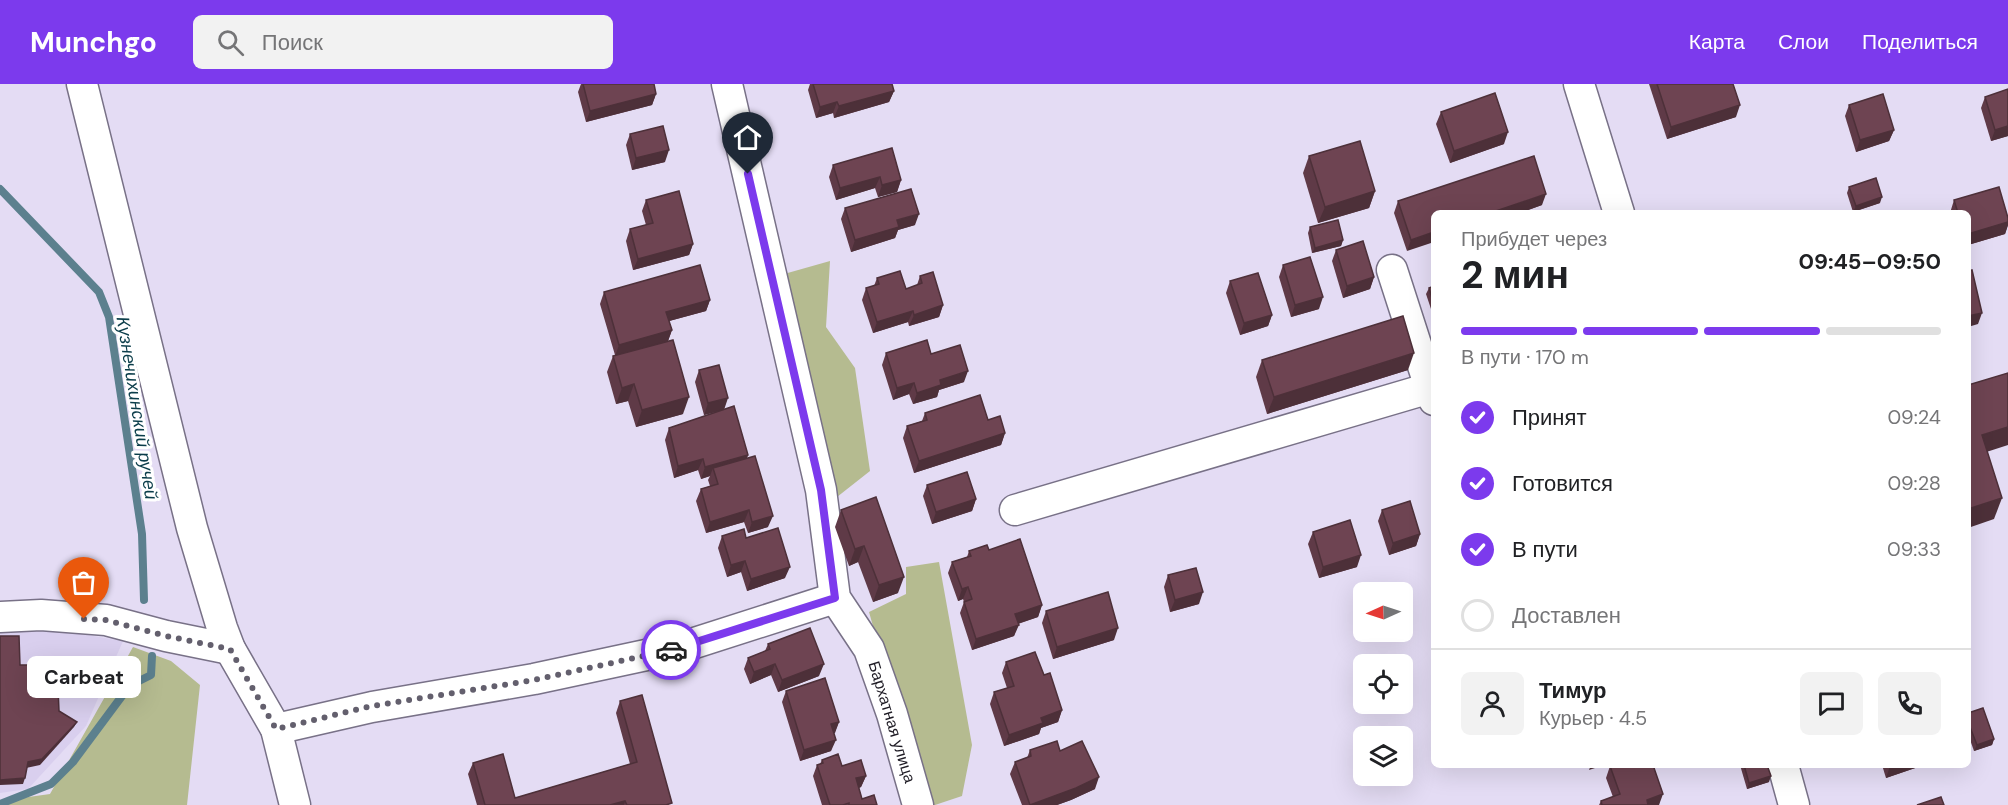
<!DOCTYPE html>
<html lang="ru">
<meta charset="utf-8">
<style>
:root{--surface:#fff;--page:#f2f2f2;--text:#202124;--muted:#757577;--line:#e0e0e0;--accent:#7c3aed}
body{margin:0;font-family:"DM Sans",sans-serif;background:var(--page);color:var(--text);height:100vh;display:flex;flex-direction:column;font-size:22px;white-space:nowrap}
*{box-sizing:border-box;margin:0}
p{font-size:20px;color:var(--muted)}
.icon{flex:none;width:33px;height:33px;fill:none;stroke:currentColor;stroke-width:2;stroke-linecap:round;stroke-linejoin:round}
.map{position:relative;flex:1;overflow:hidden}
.panel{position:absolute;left:1431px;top:126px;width:540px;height:558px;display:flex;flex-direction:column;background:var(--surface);border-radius:9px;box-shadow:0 6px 24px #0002}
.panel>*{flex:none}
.needle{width:39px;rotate:267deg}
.fabs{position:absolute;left:1353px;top:498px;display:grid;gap:12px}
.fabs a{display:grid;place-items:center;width:60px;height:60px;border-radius:9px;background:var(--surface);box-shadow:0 6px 24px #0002;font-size:30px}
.pin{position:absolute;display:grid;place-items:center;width:51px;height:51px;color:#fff;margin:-62px -26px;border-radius:50% 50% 50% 0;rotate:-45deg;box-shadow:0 0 6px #0007}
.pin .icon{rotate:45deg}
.courier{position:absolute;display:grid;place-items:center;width:60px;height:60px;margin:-30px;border:4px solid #7c3aed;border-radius:50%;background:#fff;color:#222;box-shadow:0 2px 8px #0007}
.bubble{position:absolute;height:42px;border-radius:9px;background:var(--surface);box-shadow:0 6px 24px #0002;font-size:20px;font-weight:700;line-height:42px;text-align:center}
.headline em{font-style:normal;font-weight:700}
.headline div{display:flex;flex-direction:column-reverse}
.headline{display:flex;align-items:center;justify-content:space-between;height:102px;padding:0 30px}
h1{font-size:39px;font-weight:700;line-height:45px}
.bar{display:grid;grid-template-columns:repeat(4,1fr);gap:9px 6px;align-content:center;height:72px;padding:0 30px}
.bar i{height:8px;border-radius:4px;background:var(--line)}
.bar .current{background:var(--accent)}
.bar p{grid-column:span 4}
.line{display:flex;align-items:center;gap:15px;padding:0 30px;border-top:2px solid var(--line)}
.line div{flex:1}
.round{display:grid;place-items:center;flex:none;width:63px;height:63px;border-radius:9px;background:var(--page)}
ol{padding:0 30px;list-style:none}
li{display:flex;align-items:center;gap:18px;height:66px}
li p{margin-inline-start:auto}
li .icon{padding:6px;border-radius:50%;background:var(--accent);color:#fff;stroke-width:4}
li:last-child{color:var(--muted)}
li i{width:33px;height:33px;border:3px solid var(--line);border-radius:50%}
header{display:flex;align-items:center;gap:36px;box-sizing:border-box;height:84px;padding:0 30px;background:var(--accent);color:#fff}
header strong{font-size:28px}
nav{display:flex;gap:33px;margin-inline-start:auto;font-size:21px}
.search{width:420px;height:54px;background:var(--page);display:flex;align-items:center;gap:15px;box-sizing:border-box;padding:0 21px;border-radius:9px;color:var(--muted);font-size:22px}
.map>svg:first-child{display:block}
.built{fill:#d9cfee}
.green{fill:#b5bb90}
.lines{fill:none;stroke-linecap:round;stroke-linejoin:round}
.stream{stroke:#5c808e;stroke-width:8}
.minor-casing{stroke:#787187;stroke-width:33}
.minor{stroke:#fff;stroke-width:30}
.wall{fill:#5f3a47}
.shaded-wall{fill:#4d3039}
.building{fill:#6e4452;stroke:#4d3039;stroke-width:1.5}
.done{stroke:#635f6d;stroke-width:6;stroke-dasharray:0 10.8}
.route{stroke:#7c3aed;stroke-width:8}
.labels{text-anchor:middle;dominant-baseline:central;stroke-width:6;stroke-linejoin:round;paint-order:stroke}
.street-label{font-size:16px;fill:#1e1b24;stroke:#fff}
.water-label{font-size:18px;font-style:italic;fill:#0b3d4a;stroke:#fff}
</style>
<header>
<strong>Munchgo</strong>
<div class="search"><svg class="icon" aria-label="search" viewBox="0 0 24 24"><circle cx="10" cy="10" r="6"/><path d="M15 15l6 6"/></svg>Поиск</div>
<nav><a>Карта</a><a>Слои</a><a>Поделиться</a></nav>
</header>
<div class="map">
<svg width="2008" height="721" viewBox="0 0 2008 721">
<rect width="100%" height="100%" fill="#e4dcf4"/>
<!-- built -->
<polygon class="built" points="40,543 123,557 86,642 28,705 0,709 0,545"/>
<!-- green -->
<g class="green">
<polygon points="830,177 826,243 855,284 870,387 837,413 777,192"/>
<polygon points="939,478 972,661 962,712 935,721 924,721 869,528 906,510 906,483"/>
<polygon points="133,563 171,577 200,601 187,721 0,721 0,717 50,710"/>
</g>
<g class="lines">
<!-- stream -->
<g class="stream">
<polyline points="0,105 99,208 109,233 142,450 144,516"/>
<polyline points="0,720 51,700 73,678 122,612 139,597 151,591 152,572"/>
</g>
<!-- minor casing -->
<g class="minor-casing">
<g id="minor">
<polyline points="82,0 192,444 222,544 230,565 276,645 295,721"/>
<polyline points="727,0 821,406 835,514 869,565 892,630 918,721"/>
<polyline points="1579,0 1619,129"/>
<polyline points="1392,186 1434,316"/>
<polyline points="1015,426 1430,304"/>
<polyline points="0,533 41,531 106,536 166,552 230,565"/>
<polyline points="276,645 372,623 534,595 679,564 835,514"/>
<polyline points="1783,681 1794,721"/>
</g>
</g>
<!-- minor -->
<use href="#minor" class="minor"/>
</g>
<!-- wall -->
<g class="wall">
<polygon points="581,0 654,0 656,10 652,21 586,38 578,8"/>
<polygon points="810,0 892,0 894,7 889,18 834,34 833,29 816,34 808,6"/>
<polygon points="1649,0 1733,0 1736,33 1667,55"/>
<polygon points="1985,13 2008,52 1991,57 1981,24"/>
<polygon points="1849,21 1894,46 1889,57 1856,68 1845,32"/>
<polygon points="1441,28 1504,60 1450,79 1436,40"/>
<polygon points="630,50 665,78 632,86 626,61"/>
<polygon points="1309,72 1375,107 1369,124 1318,139 1303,89"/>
<polygon points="833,81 901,96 897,108 878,113 875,104 836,116 829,93"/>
<polygon points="1849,103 1880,119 1853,128 1847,109"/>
<polygon points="646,116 693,160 689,171 633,186 626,157 630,145 646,141 642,127"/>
<polygon points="1954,116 2008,134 2008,141 2005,150 1968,161 1968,129 1950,129"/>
<polygon points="1398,117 1542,121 1520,129 1434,129 1407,167 1394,129"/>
<polygon points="845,124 915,141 898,146 895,154 851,168 841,135"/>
<polygon points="1310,143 1343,156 1341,162 1312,169 1308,149"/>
<polygon points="1336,166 1374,193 1370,205 1343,214 1332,177"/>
<polygon points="1283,181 1319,225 1291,233 1279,193"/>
<polygon points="920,192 943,221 939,233 909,242 908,238 873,249 862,216 866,204 874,202 877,194 906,205 917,201"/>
<polygon points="1230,197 1272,231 1268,242 1240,251 1226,209"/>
<polygon points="1434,202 1434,230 1433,231 1426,210 1429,204"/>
<polygon points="604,208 710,216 706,227 669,237 672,246 668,257 683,330 636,343 628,317 616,320 607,288 613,272 615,271 600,220"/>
<polygon points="886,269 931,270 964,298 939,306 937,313 913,320 909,310 893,316 882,281"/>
<polygon points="1262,276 1408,286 1267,330 1256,293"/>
<polygon points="699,286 724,326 748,371 747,374 768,443 748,449 744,438 706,449 696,417 701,405 710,402 708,396 710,392 701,395 698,386 674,394 665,356 669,344 722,326 704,331 695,298"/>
<polygon points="925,329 988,336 1005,349 1001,361 914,389 903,354 907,342 922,337"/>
<polygon points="927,401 976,415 972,427 932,440 923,412"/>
<polygon points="841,426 898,509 873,518 858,478 849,482 835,443"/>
<polygon points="1382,426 1420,450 1416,462 1389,471 1378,437"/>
<polygon points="1313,448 1357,483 1319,494 1308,460"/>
<polygon points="722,452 746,454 785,494 747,507 741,488 727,493 718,464"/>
<polygon points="989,466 1042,521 1038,533 1018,540 1014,552 972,566 960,529 964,518 963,515 958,517 948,489 952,478 967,473 969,467"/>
<polygon points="1168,491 1199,520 1170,528 1164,503"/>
<polygon points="1046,527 1114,556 1053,575 1042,539"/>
<polygon points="768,560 819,592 778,608 771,591 750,600 744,585 748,574 765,567"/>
<polygon points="1006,578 1044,591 1062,626 1058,638 1041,644 1039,650 1004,662 990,620 994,608 1007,604 1002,589"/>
<polygon points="786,607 839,638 834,650 831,667 800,677 782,618"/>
<polygon points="620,617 666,721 477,721 468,690 473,679 515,714 630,680 616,629"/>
<polygon points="1968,629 1994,655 1992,661 1974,667 1968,650"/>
<polygon points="1030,666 1060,667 1095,705 1071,716 1057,721 1022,721 1010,690 1015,678 1027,674"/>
<polygon points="822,676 842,682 866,692 861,703 859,704 862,715 877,721 822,721 813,692 817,681 820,680"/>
<polygon points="1740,681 1767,681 1769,698 1747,705"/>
<polygon points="1882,681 1922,681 1921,682 1886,694"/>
<polygon points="1610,682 1659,721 1599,721 1601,717 1613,713 1606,694"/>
</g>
<!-- shaded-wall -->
<g class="shaded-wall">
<polygon points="894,7 889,18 834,34 839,22"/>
<polygon points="656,10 652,21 586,38 590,27"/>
<polygon points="837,18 833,29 816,34 820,23"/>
<polygon points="1740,21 1736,33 1667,55 1671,43"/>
<polygon points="2008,42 2008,52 1991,57 1995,46"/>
<polygon points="1894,46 1889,57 1856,68 1860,56"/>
<polygon points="1508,48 1504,60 1450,79 1454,67"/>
<polygon points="669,66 665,78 632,86 636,74"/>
<polygon points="880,93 875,104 836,116 840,104"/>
<polygon points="901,96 897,108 878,113 882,101"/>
<polygon points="1375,107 1369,124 1318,139 1325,123"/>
<polygon points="1546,110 1542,121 1520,129 1490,129"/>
<polygon points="1882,113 1880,119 1853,128 1856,122"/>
<polygon points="919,130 915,141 898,146 895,154 851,168 855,156 897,136"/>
<polygon points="2008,138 2008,141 2005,150 1968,161 1968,150"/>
<polygon points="1434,148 1434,158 1407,167 1411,156"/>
<polygon points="1343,156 1341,162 1312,169 1315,164"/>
<polygon points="693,160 689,171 633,186 638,175"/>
<polygon points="1374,193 1370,205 1343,214 1347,202"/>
<polygon points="1323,213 1319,225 1291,233 1295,221"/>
<polygon points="710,216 706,227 662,239 666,228"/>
<polygon points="943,221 939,233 909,242 914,231"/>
<polygon points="913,227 908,238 873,249 877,238"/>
<polygon points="1982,229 1978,240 1968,243 1968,232"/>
<polygon points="1272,231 1268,242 1240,251 1244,239"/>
<polygon points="672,246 668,257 615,272 619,261"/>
<polygon points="1414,269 1408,286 1267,330 1274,313"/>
<polygon points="968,287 964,298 939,306 937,313 913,320 917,309 940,296"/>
<polygon points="914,299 909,310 893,316 897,304"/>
<polygon points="634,300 628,317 616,320 622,304"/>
<polygon points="689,313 683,330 636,343 642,326"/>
<polygon points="728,314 724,326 704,331 708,319"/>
<polygon points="2008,343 2008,361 1974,372 1982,351"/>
<polygon points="1005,349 1001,361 914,389 919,377"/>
<polygon points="748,371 744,382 713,384 710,392 701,395 705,383"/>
<polygon points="703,375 698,386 674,394 678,382"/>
<polygon points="2002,414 1994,435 1968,444 1968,425"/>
<polygon points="976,415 972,427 932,440 936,428"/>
<polygon points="749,426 744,438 706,449 710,438"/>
<polygon points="773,432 768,443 748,449 752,438"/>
<polygon points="1420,450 1416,462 1389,471 1393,459"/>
<polygon points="864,462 858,478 849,482 855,465"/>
<polygon points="1361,471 1357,483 1319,494 1323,483"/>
<polygon points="745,477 741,488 727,493 731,481"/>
<polygon points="790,483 785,494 747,507 751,495"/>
<polygon points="904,493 898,509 873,518 879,501"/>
<polygon points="968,503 963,515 958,517 962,505"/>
<polygon points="1203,508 1199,520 1170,528 1175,516"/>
<polygon points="1042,521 1038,533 1011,542 1015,530"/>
<polygon points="1019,541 1014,552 972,566 976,555"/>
<polygon points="1118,544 1114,556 1053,575 1057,563"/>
<polygon points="775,580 771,591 750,600 754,588"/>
<polygon points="824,580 819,592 778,608 782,596"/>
<polygon points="1062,626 1058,638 1041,644 1039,650 1004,662 1009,651 1041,634"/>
<polygon points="77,638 74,643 40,681 26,684 28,678"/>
<polygon points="839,638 835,649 827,652 831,640"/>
<polygon points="1994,655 1992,661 1974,667 1977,661"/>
<polygon points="836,656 831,667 800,677 804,666"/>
<polygon points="1591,681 1604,681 1589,686"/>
<polygon points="1894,681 1922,681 1921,682 1886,694 1890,682"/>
<polygon points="866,692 861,703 852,706 856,694"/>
<polygon points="1771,692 1769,698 1747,705 1749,699"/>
<polygon points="1099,693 1095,705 1071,716 1057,721 1030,721"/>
<polygon points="25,694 23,700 0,701 0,696"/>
<polygon points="1663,710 1659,721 1645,721 1647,716"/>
<polygon points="625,717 624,721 610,721"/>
</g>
<!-- building -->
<g class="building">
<polygon points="583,0 654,0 656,10 590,27"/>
<polygon points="813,0 892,0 894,7 839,22 837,18 820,23"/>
<polygon points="1657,0 1733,0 1740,21 1671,43"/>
<polygon points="2008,5 2008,42 1995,46 1985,13"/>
<polygon points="1495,9 1508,48 1454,67 1441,28"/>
<polygon points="1883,10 1894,46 1860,56 1849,21"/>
<polygon points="663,42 669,66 636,74 630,50"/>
<polygon points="1360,57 1375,107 1325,123 1309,72"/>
<polygon points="892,64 901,96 882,101 880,93 840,104 833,81"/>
<polygon points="1534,72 1546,110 1490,129 1434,129 1434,148 1411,156 1398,117"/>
<polygon points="1876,94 1882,113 1856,122 1849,103"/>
<polygon points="1999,103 2008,134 2008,138 1968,150 1968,129 1958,129 1954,116"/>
<polygon points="911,105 919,130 897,136 899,143 855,156 845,124"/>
<polygon points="679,107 693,160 638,175 630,145 653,139 646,116"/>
<polygon points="1338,136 1343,156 1315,164 1310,143"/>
<polygon points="1363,157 1374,193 1347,202 1336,166"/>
<polygon points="1310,173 1323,213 1295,221 1283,181"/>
<polygon points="700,181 710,216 666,228 672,246 619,261 604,208"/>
<polygon points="1972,186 1982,229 1968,232 1968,187"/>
<polygon points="900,187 906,205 922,199 920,192 933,188 943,221 914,231 913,227 877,238 866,204 879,200 877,194"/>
<polygon points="1258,189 1272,231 1244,239 1230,197"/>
<polygon points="1434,202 1434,221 1429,204"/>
<polygon points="1403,232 1414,269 1274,313 1262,276"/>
<polygon points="673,256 689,313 642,326 634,300 622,304 613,272"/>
<polygon points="927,256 931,270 960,261 968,287 940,296 941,301 917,309 914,299 897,304 886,269"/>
<polygon points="719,281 728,314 708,319 699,286"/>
<polygon points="2008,289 2008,343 1982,351 2002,414 1968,425 1968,301"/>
<polygon points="980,311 988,336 1000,332 1005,349 919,377 907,342 927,336 925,329"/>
<polygon points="734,322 748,371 705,383 703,375 678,382 669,344"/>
<polygon points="755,372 773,432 752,438 749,426 710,438 701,405 718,400 713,384"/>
<polygon points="967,388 976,415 936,428 927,401"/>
<polygon points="876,413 904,493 879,501 864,462 855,465 841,426"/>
<polygon points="1410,417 1420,450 1393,459 1382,426"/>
<polygon points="1350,436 1361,471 1323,483 1313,448"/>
<polygon points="778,444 790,483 751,495 745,477 731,481 722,452 744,445 746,454"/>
<polygon points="1020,455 1042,521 1015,530 1019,541 976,555 964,518 972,515 968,503 962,505 952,478 971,472 969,467 987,461 989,466"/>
<polygon points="1196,484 1203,508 1175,516 1168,491"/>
<polygon points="1108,508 1118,544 1057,563 1046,527"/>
<polygon points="810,544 824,580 782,596 775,580 754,588 748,574 770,565 768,560"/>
<polygon points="0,552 19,552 20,581 57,581 59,627 77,638 42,675 28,678 25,694 0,696"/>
<polygon points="1035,568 1044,591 1050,589 1062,626 1041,634 1043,639 1009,651 994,608 1014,602 1006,578"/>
<polygon points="825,594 839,638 831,640 836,656 804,666 786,607"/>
<polygon points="642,611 672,719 666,721 627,721 625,717 610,721 485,721 473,679 503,670 515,714 637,678 620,617"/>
<polygon points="1983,624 1994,655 1977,661 1968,638 1968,629"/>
<polygon points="1057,657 1060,667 1082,657 1099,693 1076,704 1030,721 1015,678 1031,672 1030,666"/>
<polygon points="838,670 842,682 861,676 866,692 856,694 862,715 874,711 877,721 849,721 849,719 843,721 830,721 817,681 823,679 822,676"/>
<polygon points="1614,681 1653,681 1663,710 1647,716 1648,721 1602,721 1601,717 1620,710 1610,682"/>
<polygon points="1744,681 1767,681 1771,692 1749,699"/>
<polygon points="1941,713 1944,721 1917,721"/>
</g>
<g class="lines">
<!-- done -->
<polyline class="done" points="84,535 106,536 166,552 230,565 276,645 372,622 534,596 671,566"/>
<!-- route -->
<polyline class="route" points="671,566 835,514 821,406 748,90"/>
</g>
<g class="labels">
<!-- street labels -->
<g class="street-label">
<text transform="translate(892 638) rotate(73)">Бархатная улица</text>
</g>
<!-- water labels -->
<g class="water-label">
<text transform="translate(137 324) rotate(81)">Кузнечихинский ручей</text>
</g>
</g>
</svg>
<div class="fabs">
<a><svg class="needle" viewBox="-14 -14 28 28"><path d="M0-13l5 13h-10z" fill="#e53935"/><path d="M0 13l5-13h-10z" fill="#757577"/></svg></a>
<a><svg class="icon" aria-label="locate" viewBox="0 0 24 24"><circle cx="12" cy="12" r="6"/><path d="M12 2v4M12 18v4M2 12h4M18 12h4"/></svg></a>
<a><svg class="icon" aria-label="layers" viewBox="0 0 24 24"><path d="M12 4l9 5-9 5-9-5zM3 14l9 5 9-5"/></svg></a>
</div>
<div class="pin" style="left:84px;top:535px;background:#ea580c"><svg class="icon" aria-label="bag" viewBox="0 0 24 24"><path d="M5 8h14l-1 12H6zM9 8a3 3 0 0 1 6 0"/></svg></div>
<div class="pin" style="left:748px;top:90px;background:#1f2937"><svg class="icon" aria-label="home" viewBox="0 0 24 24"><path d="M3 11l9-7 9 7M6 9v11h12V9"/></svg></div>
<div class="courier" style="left:671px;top:566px"><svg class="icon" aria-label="car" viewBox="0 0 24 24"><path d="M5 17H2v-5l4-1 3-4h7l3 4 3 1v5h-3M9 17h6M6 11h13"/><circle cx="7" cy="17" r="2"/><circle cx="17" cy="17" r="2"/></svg></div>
<div class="bubble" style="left:27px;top:572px;width:114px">Carbeat</div>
<section class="panel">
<div class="headline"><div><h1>2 мин</h1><p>Прибудет через</p></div><em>09:45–09:50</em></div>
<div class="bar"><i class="current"></i><i class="current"></i><i class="current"></i><i></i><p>В пути · 170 m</p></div>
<ol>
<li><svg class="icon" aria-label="check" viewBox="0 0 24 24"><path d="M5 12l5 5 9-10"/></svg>Принят<p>09:24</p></li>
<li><svg class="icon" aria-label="check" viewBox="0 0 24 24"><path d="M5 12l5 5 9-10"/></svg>Готовится<p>09:28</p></li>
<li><svg class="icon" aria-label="check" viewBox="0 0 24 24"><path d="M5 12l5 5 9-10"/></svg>В пути<p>09:33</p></li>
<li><i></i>Доставлен</li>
</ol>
<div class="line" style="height:108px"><a class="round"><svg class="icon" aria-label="person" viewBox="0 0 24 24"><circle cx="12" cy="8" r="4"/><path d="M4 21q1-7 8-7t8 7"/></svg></a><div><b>Тимур</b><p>Курьер · 4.5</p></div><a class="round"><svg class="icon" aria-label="chat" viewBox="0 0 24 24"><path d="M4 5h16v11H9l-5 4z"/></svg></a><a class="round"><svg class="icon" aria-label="phone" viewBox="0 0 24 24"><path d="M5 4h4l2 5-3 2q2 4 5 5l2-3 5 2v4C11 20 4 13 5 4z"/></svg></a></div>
</section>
</div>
